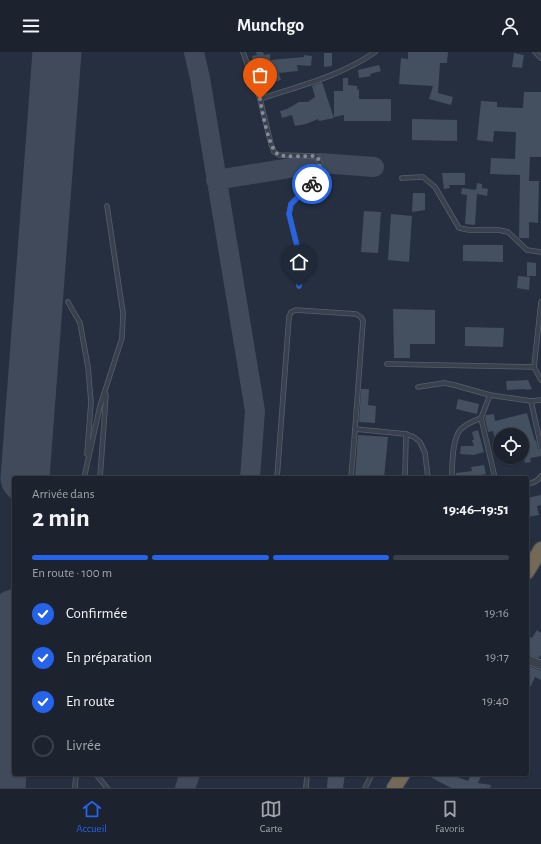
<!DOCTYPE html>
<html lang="fr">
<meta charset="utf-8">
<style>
:root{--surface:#1c232f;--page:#292f3b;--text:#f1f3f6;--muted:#a0a4aa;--line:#3a404b;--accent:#2563eb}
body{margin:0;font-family:"Alegreya Sans",sans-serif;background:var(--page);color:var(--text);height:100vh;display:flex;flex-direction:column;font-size:15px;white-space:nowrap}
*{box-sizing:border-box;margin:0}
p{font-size:13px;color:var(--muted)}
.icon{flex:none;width:22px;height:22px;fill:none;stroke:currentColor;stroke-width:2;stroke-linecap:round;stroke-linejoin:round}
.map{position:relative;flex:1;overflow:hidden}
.side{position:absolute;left:12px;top:424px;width:517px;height:300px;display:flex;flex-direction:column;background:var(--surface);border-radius:4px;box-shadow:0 1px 3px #0004,0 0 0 1px var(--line)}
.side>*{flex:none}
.fabs{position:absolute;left:493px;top:376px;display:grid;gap:8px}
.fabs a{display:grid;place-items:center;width:36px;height:36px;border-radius:50%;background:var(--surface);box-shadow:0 1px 3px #0004,0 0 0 1px var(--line);font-size:20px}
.pin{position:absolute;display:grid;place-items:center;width:34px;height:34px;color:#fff;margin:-41px -17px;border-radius:50% 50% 50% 0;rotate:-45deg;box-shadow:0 0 4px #0007}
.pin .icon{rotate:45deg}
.courier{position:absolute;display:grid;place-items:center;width:40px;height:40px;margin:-20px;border:3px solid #2563eb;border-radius:50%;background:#fff;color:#222;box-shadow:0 1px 5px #0007}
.summary em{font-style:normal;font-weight:700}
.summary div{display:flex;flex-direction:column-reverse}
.summary{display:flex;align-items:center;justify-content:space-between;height:68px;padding:0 20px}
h1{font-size:26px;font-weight:700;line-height:30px}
.bar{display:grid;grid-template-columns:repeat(4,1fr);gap:6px 4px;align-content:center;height:48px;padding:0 20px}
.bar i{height:5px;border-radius:3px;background:var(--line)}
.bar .active{background:var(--accent)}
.bar p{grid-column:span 4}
ol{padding:0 20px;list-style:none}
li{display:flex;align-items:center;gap:12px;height:44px}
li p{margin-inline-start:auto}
li .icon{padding:4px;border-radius:50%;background:var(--accent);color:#fff;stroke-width:4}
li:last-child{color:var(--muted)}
li i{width:22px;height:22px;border:2px solid var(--line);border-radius:50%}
header{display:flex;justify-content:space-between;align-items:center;height:52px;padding:0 20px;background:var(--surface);font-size:18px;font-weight:700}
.dock{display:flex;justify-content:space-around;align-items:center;height:56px;border-top:1px solid var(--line);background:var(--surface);font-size:11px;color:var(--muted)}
.dock a{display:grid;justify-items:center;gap:2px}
.dock .active{color:var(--accent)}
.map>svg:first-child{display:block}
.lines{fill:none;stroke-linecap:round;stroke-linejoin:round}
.taxiway{stroke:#404a5a;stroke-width:20}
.runway{stroke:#404a5a;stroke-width:49}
.building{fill:#444f60}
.lane-casing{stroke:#575f6c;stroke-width:5.5}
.street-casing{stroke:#575f6c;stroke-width:10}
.highway-casing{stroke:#444c59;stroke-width:16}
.lane{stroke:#39414f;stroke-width:4}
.street{stroke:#39414f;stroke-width:8}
.highway{stroke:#746956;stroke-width:14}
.done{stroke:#838b99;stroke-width:4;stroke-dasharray:0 7.2}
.route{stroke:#2563eb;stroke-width:5}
</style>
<header><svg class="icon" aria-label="menu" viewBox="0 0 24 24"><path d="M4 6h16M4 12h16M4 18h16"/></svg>Munchgo<svg class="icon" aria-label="person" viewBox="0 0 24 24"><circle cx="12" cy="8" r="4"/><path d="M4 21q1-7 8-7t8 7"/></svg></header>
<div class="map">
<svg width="541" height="736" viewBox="0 0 541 736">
<rect width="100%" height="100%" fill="#252f3f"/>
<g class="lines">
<!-- taxiway -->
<g class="taxiway">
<polyline points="194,0 200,26 255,359 250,426"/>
<polyline points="216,128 320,111 374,115"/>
<polyline points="185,736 190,722"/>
</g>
<!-- runway -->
<g class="runway">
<polyline points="25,426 57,0"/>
<polyline points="1,736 14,562"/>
</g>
</g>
<!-- building -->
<g class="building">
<polygon points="256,0 263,0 264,3 270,2 270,8 304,5 304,3 312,4 311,14 297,13 298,19 279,21 281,28 279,28 279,29 263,30 261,10 253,11 252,4 257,3"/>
<polygon points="408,0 448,0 447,11 440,11 438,41 453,45 451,53 429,47 433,34 399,32 401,6 408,7"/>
<polygon points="324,1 332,1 332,14 324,15"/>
<polygon points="514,1 524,3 522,16 512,15"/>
<polygon points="379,13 381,19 370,22 371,24 359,26 358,18"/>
<polygon points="343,26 348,26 348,33 357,34 357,37 359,38 359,47 391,47 391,69 344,69 344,63 334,65 334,39 343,39"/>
<polygon points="322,30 334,66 319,69 318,67 306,72 295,74 292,63 282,66 280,59 287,57 299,50 308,50 315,45 312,34"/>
<polygon points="524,40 541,40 541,105 530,105 529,129 539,129 538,171 529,170 529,186 519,186 520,123 490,122 491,106 515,107 516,80 494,79 493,90 477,88 481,49 497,50 497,55 523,56"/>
<polygon points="412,67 457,68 457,89 412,88"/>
<polygon points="442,121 465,121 465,133 449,133 450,136 444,137"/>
<polygon points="477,131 482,132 482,136 488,137 487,144 477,142 475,173 465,172 467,143 461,142 462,136 476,138"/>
<polygon points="413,141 425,141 425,158 412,160"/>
<polygon points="364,159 381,160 378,201 361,200"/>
<polygon points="391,162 412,164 409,210 388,208"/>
<polygon points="463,193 503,193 503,210 463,209"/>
<polygon points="527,210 536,211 536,224 527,224"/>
<polygon points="518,224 530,225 529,238 517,236"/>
<polygon points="393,257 435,258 435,292 410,292 410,306 394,306"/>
<polygon points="465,275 504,276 503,295 465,294"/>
<polygon points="528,328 532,337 527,338 525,337 507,338 506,329"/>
<polygon points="361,337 369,337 368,353 376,354 375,371 359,370"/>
<polygon points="458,347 479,352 477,362 456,357"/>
<polygon points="527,361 535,389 536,388 538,397 541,398 541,404 530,406 531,410 525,411 522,399 522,383 500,383 500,386 495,387 493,379 488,380 485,366 486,363 494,362 495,369"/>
<polygon points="478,378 484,400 474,403 460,402 461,394 474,394 472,388 474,388 472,380"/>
<polygon points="358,383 388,385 384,426 355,426"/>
<polygon points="484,413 486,422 464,426 456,426 456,421 472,419 471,415"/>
<polygon points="541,443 541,453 537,454 539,463 527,465 527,446"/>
<polygon points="537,578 541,581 541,603 539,606 527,602 527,583 532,586"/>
<polygon points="527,613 541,619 541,628 535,625 527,642"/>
<polygon points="328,722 345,722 343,736 327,736"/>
<polygon points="425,722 456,722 455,724 468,729 471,722 476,722 481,724 478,731 491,733 490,736 451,736"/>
</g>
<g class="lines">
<!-- lane casing -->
<g class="lane-casing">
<g id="lane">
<polyline points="243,0 260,47 271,92 274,100 279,103 314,104 317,105 320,111 316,127 291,152 289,162 298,198 300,214 299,234"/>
<polyline points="535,0 541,6"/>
<path d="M260 47C299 34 341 24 375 0"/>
<polyline points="402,126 423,125 435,135 459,176 469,178 499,178 508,180 527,198 541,200"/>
<polyline points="68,250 80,271 88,315 91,350 87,402"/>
<polyline points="541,250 534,315 541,328"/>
<polyline points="387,312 534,315"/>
<polyline points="418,335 444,331 454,333 490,343 531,349 541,348"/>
<polyline points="490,343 481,366 495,426"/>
<polyline points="531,349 541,395"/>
<polyline points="84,426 100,354 122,286 123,261 107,154"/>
<polyline points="100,426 106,343"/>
<polyline points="277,426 289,265 291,260 296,258 356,262 361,265 363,269 355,377"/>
<polyline points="351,426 355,377 406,382 414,385 420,390 425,401 428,426"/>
<polyline points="405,426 406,382"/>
<path d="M452 426C452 413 452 386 461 377 467 371 474 369 481 366"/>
<path d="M527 432C533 431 538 429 541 424"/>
<polyline points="96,722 107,736"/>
<polyline points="75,736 76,722"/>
<polyline points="306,736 307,722"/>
<polyline points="365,736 372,722"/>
</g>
</g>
<!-- street casing -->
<g class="street-casing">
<polyline id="street" points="527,607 541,613"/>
</g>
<!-- highway casing -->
<g class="highway-casing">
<g id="highway">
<polyline points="527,520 541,497"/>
<polyline points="394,736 403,722"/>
</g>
</g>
<!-- lane -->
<use href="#lane" class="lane"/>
<!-- street -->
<use href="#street" class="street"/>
<!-- highway -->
<use href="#highway" class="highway"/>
</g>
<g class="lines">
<!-- done -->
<path class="done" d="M260 47C262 58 269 99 279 103 284 105 307 104 314 104L317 105 320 110 318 122 312 132"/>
<!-- route -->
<polyline class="route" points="299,234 300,214 298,198 289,162 291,152 312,132"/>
</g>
</svg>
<div class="fabs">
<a><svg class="icon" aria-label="locate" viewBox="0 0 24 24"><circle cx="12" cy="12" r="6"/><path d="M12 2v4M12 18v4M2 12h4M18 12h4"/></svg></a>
</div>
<div class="pin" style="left:260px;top:47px;background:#ea580c"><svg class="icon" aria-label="bag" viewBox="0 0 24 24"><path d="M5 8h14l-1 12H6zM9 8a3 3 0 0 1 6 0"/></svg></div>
<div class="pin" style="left:299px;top:234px;background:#1f2937"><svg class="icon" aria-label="home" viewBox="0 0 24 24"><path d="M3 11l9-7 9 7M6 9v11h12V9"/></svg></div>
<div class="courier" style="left:312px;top:132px"><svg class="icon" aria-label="bike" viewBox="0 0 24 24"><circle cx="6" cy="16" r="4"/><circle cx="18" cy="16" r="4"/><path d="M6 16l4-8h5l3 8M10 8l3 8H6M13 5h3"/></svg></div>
<section class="side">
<div class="summary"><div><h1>2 min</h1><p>Arrivée dans</p></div><em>19:46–19:51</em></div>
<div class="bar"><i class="active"></i><i class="active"></i><i class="active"></i><i></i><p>En route · 100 m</p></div>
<ol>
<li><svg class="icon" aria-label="check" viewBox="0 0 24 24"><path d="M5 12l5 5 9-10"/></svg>Confirmée<p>19:16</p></li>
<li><svg class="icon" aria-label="check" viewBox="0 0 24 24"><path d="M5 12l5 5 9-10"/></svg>En préparation<p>19:17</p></li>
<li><svg class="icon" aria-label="check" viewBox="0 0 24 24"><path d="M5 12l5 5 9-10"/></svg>En route<p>19:40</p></li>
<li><i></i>Livrée</li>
</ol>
</section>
</div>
<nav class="dock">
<a class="active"><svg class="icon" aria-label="home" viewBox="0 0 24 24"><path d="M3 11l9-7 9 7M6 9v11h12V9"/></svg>Accueil</a>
<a><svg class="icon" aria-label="map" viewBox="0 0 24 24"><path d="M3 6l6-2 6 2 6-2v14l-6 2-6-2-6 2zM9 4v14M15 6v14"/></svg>Carte</a>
<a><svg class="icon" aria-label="saved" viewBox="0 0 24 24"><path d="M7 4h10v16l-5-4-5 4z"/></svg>Favoris</a>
</nav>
